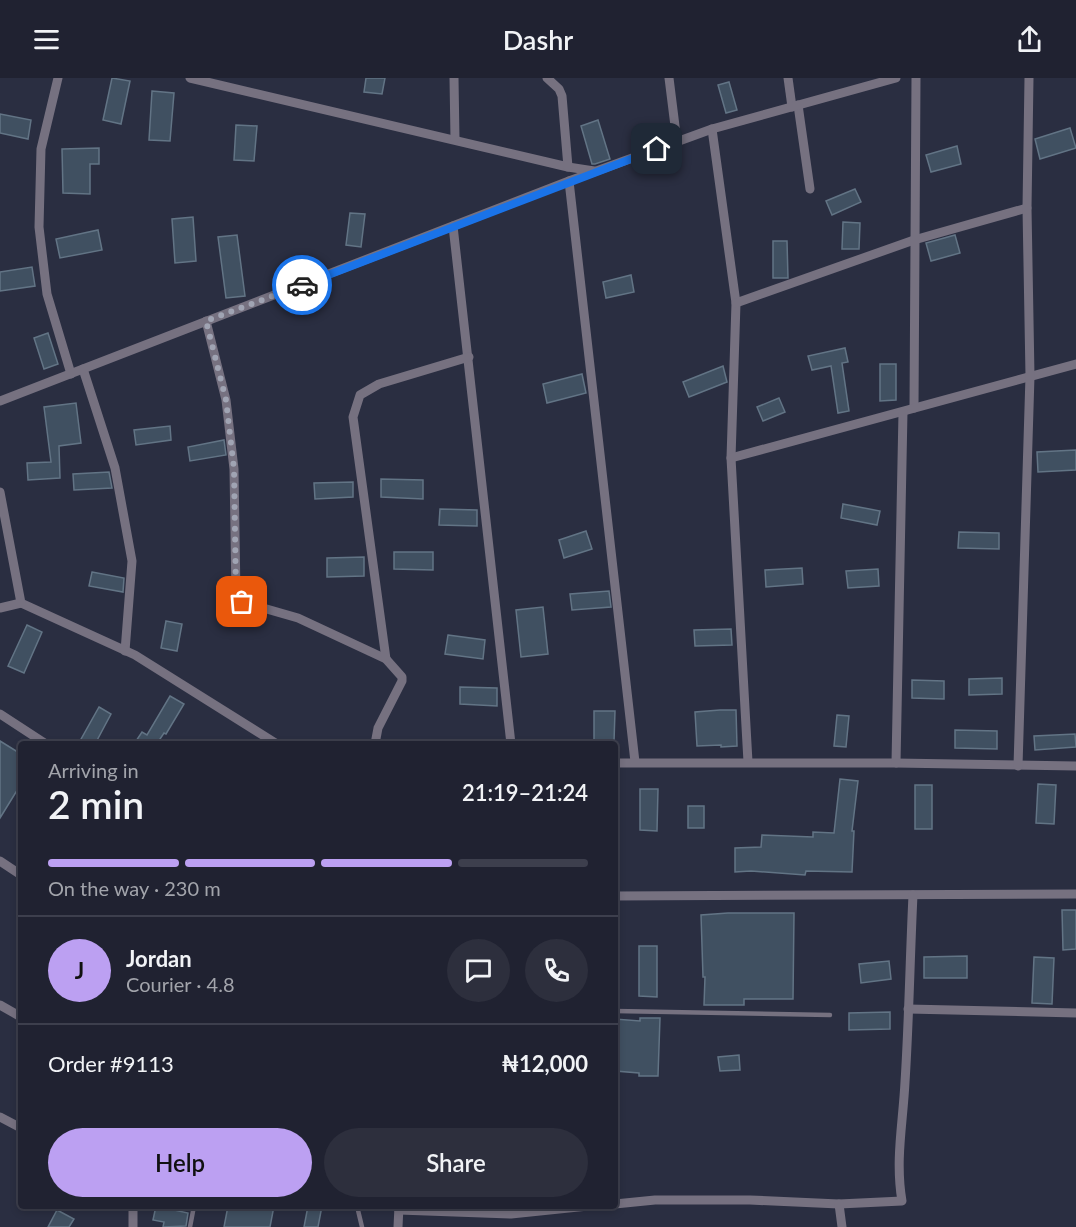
<!DOCTYPE html>
<meta charset="utf-8">
<style>
:root{--surface:#202231;--page:#2d2f3d;--text:#f1f3f6;--muted:#a2a4ab;--line:#3d3f4d;--accent:#bca0f2}
body{margin:0;font-family:Lato,sans-serif;background:var(--page);color:var(--text);height:100vh;display:flex;flex-direction:column;font-size:22px;white-space:nowrap}
*{box-sizing:border-box;margin:0}
p{font-size:20px;color:var(--muted)}
.icon{flex:none;width:33px;height:33px;fill:none;stroke:currentColor;stroke-width:2;stroke-linecap:round;stroke-linejoin:round}
.map{position:relative;flex:1;overflow:hidden}
.details{position:absolute;left:18px;top:663px;width:600px;height:468px;display:flex;flex-direction:column;background:var(--surface);border-radius:6px;box-shadow:0 3px 9px #0003,0 0 0 2px var(--line)}
.details>*{flex:none}
.pin{position:absolute;display:grid;place-items:center;width:51px;height:51px;color:#fff;margin:-26px;border-radius:12px;box-shadow:0 3px 9px #0006}
.courier{position:absolute;display:grid;place-items:center;width:60px;height:60px;margin:-30px;border:4px solid #1a73e8;border-radius:50%;background:#fff;color:#222;box-shadow:0 2px 8px #0007}
.head em{font-style:normal;font-weight:600}
.head div{display:flex;flex-direction:column-reverse}
.head{display:flex;align-items:center;justify-content:space-between;height:102px;padding:0 30px}
h1{font-size:39px;font-weight:600;line-height:45px}
.bar{display:grid;grid-template-columns:repeat(4,1fr);gap:9px 6px;align-content:center;height:72px;padding:0 30px}
.bar i{height:8px;border-radius:4px;background:var(--line)}
.bar .active{background:var(--accent)}
.bar p{grid-column:span 4}
.line{display:flex;align-items:center;gap:15px;padding:0 30px;border-top:2px solid var(--line)}
.line div{flex:1}
.round{display:grid;place-items:center;flex:none;width:63px;height:63px;border-radius:32px;background:var(--page)}
.primary-button{display:flex;gap:12px;margin-top:auto;padding:12px 30px}
.primary-button a{flex:1;height:69px;border-radius:36px;background:var(--accent);color:#111;font-size:24px;font-weight:600;line-height:69px;text-align:center}
.primary-button a+a{background:var(--page);color:var(--text)}
header{display:flex;justify-content:space-between;align-items:center;height:78px;padding:0 30px;background:var(--surface);font-size:27px;font-weight:600}
.map>svg:first-child{display:block}
.building{fill:#405061;stroke:#627485;stroke-width:1.5}
.lines{fill:none;stroke-linecap:round;stroke-linejoin:round}
.lane{stroke:#767180;stroke-width:4.5}
.street{stroke:#767180;stroke-width:9}
.done{stroke:#a0a4b3;stroke-width:6;stroke-dasharray:0 10.8}
.route{stroke:#1a73e8;stroke-width:8}
</style>
<header><svg class="icon" aria-label="menu" viewBox="0 0 24 24"><path d="M4 6h16M4 12h16M4 18h16"/></svg>Dashr<svg class="icon" aria-label="share" viewBox="0 0 24 24"><path d="M12 15V3M7 8l5-5 5 5M5 13v7h14v-7"/></svg></header>
<div class="map">
<svg width="1076" height="1149" viewBox="0 0 1076 1149">
<rect width="100%" height="100%" fill="#2a2e41"/>
<!-- building -->
<g class="building">
<polygon points="112,0 130,3 121,46 103,42"/>
<polygon points="366,0 385,0 382,16 364,14"/>
<polygon points="729,4 737,32 726,35 718,7"/>
<polygon points="152,13 174,15 170,63 149,62"/>
<polygon points="0,36 31,42 28,61 0,55"/>
<polygon points="598,42 610,81 595,86 592,86 581,48"/>
<polygon points="236,47 257,48 254,83 234,82"/>
<polygon points="1070,50 1076,70 1040,81 1035,61"/>
<polygon points="957,68 961,86 931,94 926,77"/>
<polygon points="99,70 99,86 90,86 90,116 63,115 62,71"/>
<polygon points="855,111 861,124 832,137 826,123"/>
<polygon points="350,135 365,136 361,169 346,167"/>
<polygon points="193,139 196,183 175,185 172,141"/>
<polygon points="843,144 860,145 859,171 842,171"/>
<polygon points="98,152 102,172 60,180 56,161"/>
<polygon points="237,157 245,218 226,220 218,159"/>
<polygon points="955,157 960,175 931,183 926,165"/>
<polygon points="773,163 787,163 788,200 773,200"/>
<polygon points="32,189 35,208 0,213 0,194"/>
<polygon points="631,197 634,214 606,220 603,204"/>
<polygon points="48,255 58,286 44,291 34,260"/>
<polygon points="845,270 848,284 842,285 849,333 838,335 831,288 812,292 808,278"/>
<polygon points="880,286 896,286 896,322 880,323"/>
<polygon points="723,288 727,304 689,319 683,304"/>
<polygon points="582,296 586,315 547,325 543,306"/>
<polygon points="779,320 785,334 763,343 757,329"/>
<polygon points="76,325 81,365 59,368 60,400 28,402 27,385 51,384 44,329"/>
<polygon points="170,348 171,362 136,367 134,352"/>
<polygon points="224,362 226,377 190,383 188,369"/>
<polygon points="1076,372 1076,392 1038,394 1037,374"/>
<polygon points="109,394 112,410 74,412 73,396"/>
<polygon points="381,401 423,402 423,421 381,419"/>
<polygon points="353,404 353,419 315,421 314,405"/>
<polygon points="843,426 880,433 877,447 841,440"/>
<polygon points="440,431 477,432 477,448 439,447"/>
<polygon points="586,453 592,471 564,480 559,462"/>
<polygon points="959,454 999,455 999,471 958,470"/>
<polygon points="394,474 433,474 433,492 394,491"/>
<polygon points="364,479 364,498 327,499 327,480"/>
<polygon points="802,490 803,506 766,509 765,492"/>
<polygon points="878,491 879,508 848,510 846,493"/>
<polygon points="92,494 124,500 123,514 89,508"/>
<polygon points="609,513 611,529 572,532 570,516"/>
<polygon points="543,529 548,576 521,579 516,532"/>
<polygon points="166,543 182,546 177,573 161,570"/>
<polygon points="27,547 42,554 24,595 8,588"/>
<polygon points="731,551 732,567 695,568 694,552"/>
<polygon points="448,557 485,562 483,581 445,576"/>
<polygon points="1002,600 1002,616 969,617 969,601"/>
<polygon points="912,602 944,603 944,621 912,620"/>
<polygon points="460,609 497,610 497,628 460,626"/>
<polygon points="170,618 184,626 166,656 164,655 158,664 162,666 134,666 142,654 147,657"/>
<polygon points="99,629 111,636 95,666 86,666 80,663"/>
<polygon points="720,632 736,632 737,668 721,669 721,667 697,668 695,634"/>
<polygon points="594,633 615,633 614,664 594,664"/>
<polygon points="837,637 849,638 846,669 834,668"/>
<polygon points="955,652 997,653 997,671 955,670"/>
<polygon points="1075,656 1076,669 1035,672 1034,658"/>
<polygon points="0,663 21,676 21,706 0,740"/>
<polygon points="840,701 858,703 852,753 854,753 852,794 806,793 805,797 751,793 735,794 735,770 761,769 762,757 813,759 813,754 834,755"/>
<polygon points="1038,706 1056,707 1054,746 1036,745"/>
<rect x="915" y="707" width="17" height="44"/>
<polygon points="640,711 658,711 657,753 640,752"/>
<rect x="688" y="728" width="16" height="22"/>
<polygon points="1062,832 1076,832 1076,871 1063,872"/>
<polygon points="728,835 794,835 793,921 744,921 744,927 704,927 705,899 703,899 701,837"/>
<polygon points="639,868 657,868 657,919 639,918"/>
<polygon points="967,878 967,900 924,900 924,879"/>
<polygon points="1034,879 1054,880 1052,926 1032,925"/>
<polygon points="889,883 891,901 861,905 859,886"/>
<polygon points="890,934 890,951 849,952 849,935"/>
<polygon points="640,940 660,940 658,998 639,998 639,995 615,993 615,941 640,943"/>
<polygon points="739,977 740,992 720,993 718,979"/>
<polygon points="156,1128 188,1135 186,1148 163,1149 164,1144 153,1142"/>
<polygon points="228,1128 274,1128 270,1149 224,1149"/>
<polygon points="308,1128 322,1128 318,1149 304,1149"/>
<polygon points="57,1132 74,1141 69,1149 48,1149"/>
</g>
<g class="lines">
<!-- lane -->
<g class="lane">
<polyline points="615,933 830,937"/>
<polyline points="357,1128 362,1149"/>
<polyline points="190,1149 194,1128"/>
</g>
<!-- street -->
<g class="street">
<polyline points="58,0 41,71 39,149 47,216 71,296"/>
<polyline points="190,0 568,89 594,93"/>
<polyline points="454,0 455,61"/>
<polyline points="547,0 559,11 562,18 568,89"/>
<polyline points="669,0 677,64"/>
<polyline points="788,0 792,29"/>
<polyline points="798,27 810,111"/>
<polyline points="712,51 736,225 731,380 748,684"/>
<polyline points="569,103 635,684"/>
<polyline points="453,148 511,666"/>
<polyline points="736,225 914,162 1027,130"/>
<polyline points="206,243 226,322 234,391 236,517 242,524 298,540 386,581 402,599 402,603 378,650 375,666"/>
<polyline points="83,291 115,390 132,483 125,573"/>
<polyline points="0,323 569,103 712,51 896,0"/>
<polyline points="914,330 916,0"/>
<polyline points="731,380 1076,286"/>
<polyline points="0,414 21,525 135,577 277,666"/>
<polyline points="0,530 21,525"/>
<polyline points="386,581 353,339 360,317 379,306 469,279"/>
<polyline points="0,636 46,666"/>
<polyline points="615,685 896,685 1076,688"/>
<polyline points="896,685 903,334"/>
<polyline points="1018,688 1030,298 1027,130 1029,0"/>
<polyline points="0,783 21,797"/>
<polyline points="615,818 1076,816"/>
<polyline points="0,927 21,939"/>
<polyline points="908,931 1076,935"/>
<polyline points="0,1039 21,1050"/>
<path d="M615 1126 655 1122H750L839 1126 902 1123C895 1082 903 1045 905 1004 909 942 910 879 913 817"/>
<polyline points="839,1126 842,1149"/>
<polyline points="399,1132 511,1136 588,1128"/>
<polyline points="133,1149 133,1128"/>
<polyline points="398,1149 399,1128"/>
</g>
</g>
<g class="lines">
<!-- done -->
<polyline class="done" points="242,524 236,517 234,391 226,322 206,243 302,207"/>
<!-- route -->
<polyline class="route" points="302,207 657,71"/>
</g>
</svg>
<div class="pin" style="left:242px;top:524px;background:#ea580c"><svg class="icon" aria-label="bag" viewBox="0 0 24 24"><path d="M5 8h14l-1 12H6zM9 8a3 3 0 0 1 6 0"/></svg></div>
<div class="pin" style="left:657px;top:71px;background:#1f2937"><svg class="icon" aria-label="home" viewBox="0 0 24 24"><path d="M3 11l9-7 9 7M6 9v11h12V9"/></svg></div>
<div class="courier" style="left:302px;top:207px"><svg class="icon" aria-label="car" viewBox="0 0 24 24"><path d="M5 17H2v-5l4-1 3-4h7l3 4 3 1v5h-3M9 17h6M6 11h13"/><circle cx="7" cy="17" r="2"/><circle cx="17" cy="17" r="2"/></svg></div>
<section class="details">
<div class="head"><div><h1>2 min</h1><p>Arriving in</p></div><em>21:19–21:24</em></div>
<div class="bar"><i class="active"></i><i class="active"></i><i class="active"></i><i></i><p>On the way · 230 m</p></div>
<div class="line" style="height:108px"><b class="round" style="background:var(--accent);color:#111">J</b><div><b>Jordan</b><p>Courier · 4.8</p></div><a class="round"><svg class="icon" aria-label="chat" viewBox="0 0 24 24"><path d="M4 5h16v11H9l-5 4z"/></svg></a><a class="round"><svg class="icon" aria-label="phone" viewBox="0 0 24 24"><path d="M5 4h4l2 5-3 2q2 4 5 5l2-3 5 2v4C11 20 4 13 5 4z"/></svg></a></div>
<div class="line" style="height:78px"><div>Order #9113</div><b>₦12,000</b></div>
<div class="primary-button"><a>Help</a><a>Share</a></div>
</section>
</div>
